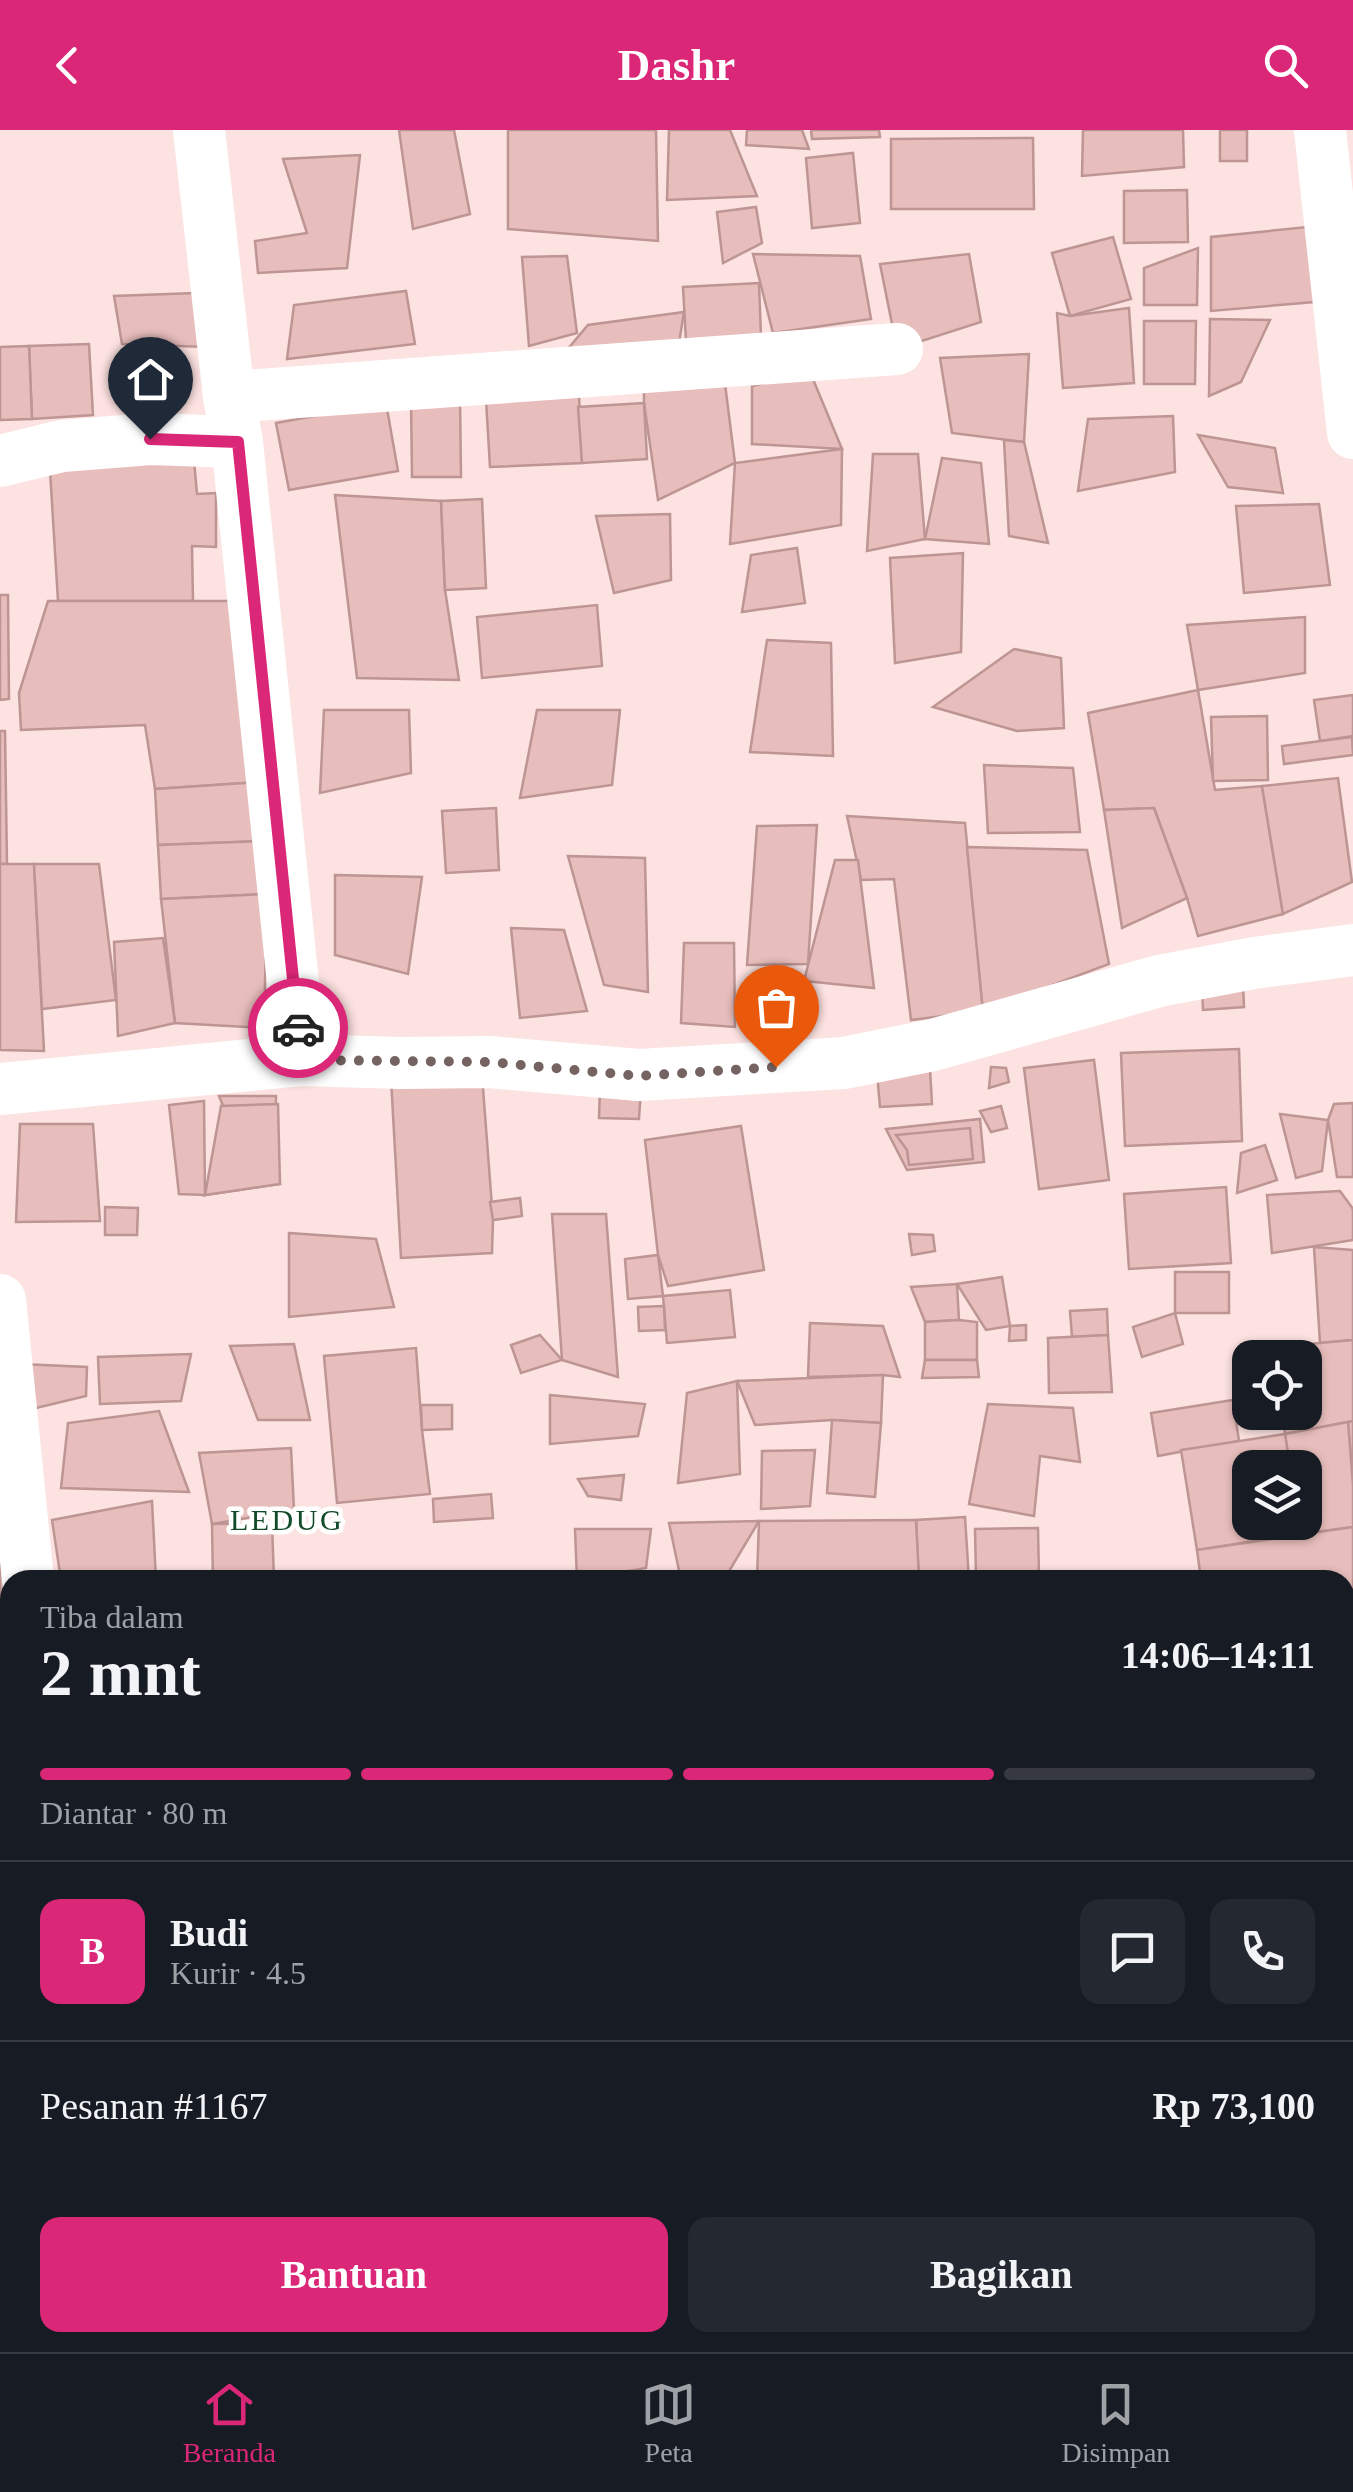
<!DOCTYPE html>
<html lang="id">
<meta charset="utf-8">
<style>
:root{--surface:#171b24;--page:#242831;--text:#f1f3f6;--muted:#9ea1a6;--line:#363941;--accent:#db2777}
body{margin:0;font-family:Georgia,serif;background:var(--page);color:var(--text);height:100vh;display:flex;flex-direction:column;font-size:38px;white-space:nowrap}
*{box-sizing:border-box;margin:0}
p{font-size:32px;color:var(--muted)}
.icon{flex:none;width:55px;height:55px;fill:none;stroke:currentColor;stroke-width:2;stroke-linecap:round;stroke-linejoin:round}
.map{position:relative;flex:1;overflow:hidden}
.details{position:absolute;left:0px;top:1440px;width:1355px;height:782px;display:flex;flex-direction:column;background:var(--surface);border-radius:30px 30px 0 0;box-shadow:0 2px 8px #0004}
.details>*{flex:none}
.buttons{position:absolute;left:1232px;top:1210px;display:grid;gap:20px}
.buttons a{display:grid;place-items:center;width:90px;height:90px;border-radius:20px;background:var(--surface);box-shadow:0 2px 8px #0004;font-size:50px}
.pin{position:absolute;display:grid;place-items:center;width:85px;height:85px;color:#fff;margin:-102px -42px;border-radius:50% 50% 50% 0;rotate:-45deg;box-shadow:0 0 10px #0007}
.pin .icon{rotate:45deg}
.courier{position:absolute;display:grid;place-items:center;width:100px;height:100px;margin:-50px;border:8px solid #db2777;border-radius:50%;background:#fff;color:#222;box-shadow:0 2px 12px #0007}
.summary em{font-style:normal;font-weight:600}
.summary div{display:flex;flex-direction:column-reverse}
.summary{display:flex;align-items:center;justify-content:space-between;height:170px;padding:0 40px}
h1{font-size:65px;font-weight:600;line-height:75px}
.bar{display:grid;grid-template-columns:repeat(4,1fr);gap:15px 10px;align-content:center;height:120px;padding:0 40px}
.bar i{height:12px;border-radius:8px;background:var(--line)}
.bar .active{background:var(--accent)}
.bar p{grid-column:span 4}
.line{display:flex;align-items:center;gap:25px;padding:0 40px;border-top:2px solid var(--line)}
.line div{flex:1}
.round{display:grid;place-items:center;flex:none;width:105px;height:105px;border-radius:20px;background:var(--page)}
.primary-button{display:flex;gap:20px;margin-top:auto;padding:20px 40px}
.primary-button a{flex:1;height:115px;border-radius:20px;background:var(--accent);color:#fff;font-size:40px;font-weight:600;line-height:115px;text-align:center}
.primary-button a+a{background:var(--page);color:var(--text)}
header{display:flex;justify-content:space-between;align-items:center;height:130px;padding:0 40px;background:var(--accent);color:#fff;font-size:45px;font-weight:600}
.tab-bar{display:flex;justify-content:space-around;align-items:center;height:140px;border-top:2px solid var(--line);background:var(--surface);font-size:28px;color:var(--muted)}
.tab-bar a{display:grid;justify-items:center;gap:5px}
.tab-bar .active{color:var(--accent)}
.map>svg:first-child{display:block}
.building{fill:#e8bebc;stroke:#bd9593;stroke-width:2.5}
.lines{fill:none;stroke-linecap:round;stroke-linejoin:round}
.minor{stroke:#fff;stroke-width:52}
.done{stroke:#756361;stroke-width:10;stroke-dasharray:0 18}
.route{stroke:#db2777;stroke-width:12}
.labels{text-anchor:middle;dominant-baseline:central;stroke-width:9;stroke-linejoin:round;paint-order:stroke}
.quarter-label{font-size:30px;letter-spacing:2.5px;fill:#134a2a;stroke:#fff}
</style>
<header><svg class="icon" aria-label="back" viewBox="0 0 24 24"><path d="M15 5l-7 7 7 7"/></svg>Dashr<svg class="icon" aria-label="search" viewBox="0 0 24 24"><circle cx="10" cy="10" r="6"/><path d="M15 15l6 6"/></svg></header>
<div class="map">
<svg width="1353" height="2222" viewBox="0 0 1353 2222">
<rect width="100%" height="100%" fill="#fce2e0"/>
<!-- building -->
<g class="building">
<polygon points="399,0 454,0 470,84 413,99"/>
<polygon points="508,0 656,0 658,111 508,99"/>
<polygon points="669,0 730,0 757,66 667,70"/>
<polygon points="747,0 802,0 809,19 746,15"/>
<polygon points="811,0 879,0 880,7 812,9"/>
<polygon points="1083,0 1183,0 1184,37 1082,46"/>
<rect x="1220" y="0" width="27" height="31"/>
<polygon points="1033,8 1034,79 891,79 891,9"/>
<polygon points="853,23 860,93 812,98 806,28"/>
<polygon points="360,25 347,138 258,143 255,111 307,103 283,29"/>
<polygon points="1187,60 1188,112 1124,113 1124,61"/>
<polygon points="756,77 762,113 723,133 717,82"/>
<polygon points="1307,97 1314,172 1211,181 1211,107"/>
<polygon points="1113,107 1131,169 1070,186 1052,123"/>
<polygon points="1198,118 1197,175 1144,175 1144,138"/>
<polygon points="753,124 860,126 871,189 773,203"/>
<polygon points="969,124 981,192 897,219 880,134"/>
<polygon points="567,126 577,203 529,216 522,127"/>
<polygon points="759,153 761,207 686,211 683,157"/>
<polygon points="406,161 415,214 287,229 294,175"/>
<polygon points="196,163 206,217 122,214 114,166"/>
<polygon points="1129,178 1134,253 1063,258 1057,183 1070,186"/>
<polygon points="684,182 677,225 551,239 588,195"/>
<polygon points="1210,189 1270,190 1241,252 1209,266"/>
<polygon points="1144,191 1196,191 1195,254 1144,254"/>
<polygon points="89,214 93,285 32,289 29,216"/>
<polygon points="29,216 32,289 0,290 0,217"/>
<polygon points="1029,224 1024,312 952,303 940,228"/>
<polygon points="810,242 842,319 752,314 752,256"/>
<polygon points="724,246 735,333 658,370 644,273 644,256"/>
<polygon points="579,265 582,333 490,337 486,270"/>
<polygon points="411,268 460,268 461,347 412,347"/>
<polygon points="386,273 398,341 289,360 276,293"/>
<polygon points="644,273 647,329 582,333 578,277"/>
<polygon points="1173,286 1175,342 1078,361 1088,289"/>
<polygon points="1198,305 1275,318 1283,363 1228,357"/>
<polygon points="1004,310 1024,312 1048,413 1009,406"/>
<polygon points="193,319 197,364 216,363 216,417 192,416 193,471 58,471 49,324"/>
<polygon points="842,319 841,395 730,414 735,333"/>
<polygon points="873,324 918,324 925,409 867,421"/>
<polygon points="942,328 981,333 989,414 925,409"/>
<polygon points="335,365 441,371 445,460 459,550 357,548"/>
<polygon points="482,369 486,458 445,460 441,371"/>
<polygon points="1319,374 1330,455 1244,463 1236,376"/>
<polygon points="670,384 671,450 614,463 596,386"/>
<polygon points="797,418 805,473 742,482 751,425"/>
<polygon points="963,423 961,522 895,533 890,428"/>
<polygon points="0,465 8,465 9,569 0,570"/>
<polygon points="48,471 247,471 258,652 155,659 145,595 21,600 19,563"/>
<polygon points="597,475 602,536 482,548 477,487"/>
<polygon points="1305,487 1305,543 1198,560 1187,495"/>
<polygon points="767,510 831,513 833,626 750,622"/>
<polygon points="1014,519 1061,528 1064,598 1017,601 933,577"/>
<polygon points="1198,560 1215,660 1262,656 1283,784 1198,806 1187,768 1154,678 1104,680 1088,583"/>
<polygon points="1353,565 1353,606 1320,611 1314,570"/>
<polygon points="324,580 409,580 411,643 320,663"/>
<polygon points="537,580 620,580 612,655 520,668"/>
<polygon points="1267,586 1268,650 1213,651 1211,587"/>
<polygon points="0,601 5,601 7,734 0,734"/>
<polygon points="1352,607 1353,625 1284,634 1282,616"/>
<polygon points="984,635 1073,638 1080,702 988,703"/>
<polygon points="1338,648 1352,752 1283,784 1262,656"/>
<polygon points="258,652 266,711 158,715 155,659"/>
<polygon points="496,678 499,740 446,743 442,681"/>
<polygon points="1154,678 1187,768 1122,798 1104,680"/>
<polygon points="847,686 965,693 983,881 911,890 894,749 861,750"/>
<polygon points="817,695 808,834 747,835 757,696"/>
<polygon points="266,711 267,764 161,769 158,715"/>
<polygon points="967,717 1087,720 1109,834 983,881"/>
<polygon points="568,726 645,728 648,862 604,855"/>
<polygon points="835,730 858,730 874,858 804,851"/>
<polygon points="0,734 34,734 44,921 0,920"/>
<polygon points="34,734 99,734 116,870 42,879"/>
<polygon points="335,745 422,747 408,844 335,825"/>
<polygon points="267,764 264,898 175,893 161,769"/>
<polygon points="511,798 564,800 587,881 520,888"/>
<polygon points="163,808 175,893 118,906 114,812"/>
<polygon points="684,813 734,813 735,897 681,893"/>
<polygon points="1243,854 1244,877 1203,880 1202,857"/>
<polygon points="1239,919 1242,1011 1125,1016 1121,923"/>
<polygon points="1094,930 1109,1050 1039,1059 1024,938"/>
<polygon points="991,937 1006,938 1009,952 989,958"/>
<polygon points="930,939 932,974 880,977 877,943"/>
<polygon points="482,945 493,1090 492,1123 401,1128 391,949"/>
<polygon points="600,957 641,958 639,989 599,988"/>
<polygon points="219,966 276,966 275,1014 280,1054 205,1065 240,1017"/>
<polygon points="204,971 205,1065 179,1064 169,975"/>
<polygon points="1353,973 1353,1047 1337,1047 1328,990 1334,974"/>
<polygon points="278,974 280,1054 205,1065 221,976"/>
<polygon points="1001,976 1007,998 991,1002 980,981"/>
<polygon points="1280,984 1328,990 1322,1041 1296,1048"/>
<polygon points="980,989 984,1032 907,1040 886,999"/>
<polygon points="20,994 93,994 100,1091 16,1092"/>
<polygon points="741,996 764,1140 668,1156 658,1125 645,1010"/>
<polygon points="970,998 973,1029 909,1035 907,1020 896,1005"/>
<polygon points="1265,1015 1277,1050 1237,1063 1241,1023"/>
<polygon points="1226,1057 1231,1133 1129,1139 1124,1064"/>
<polygon points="1340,1061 1353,1079 1353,1110 1272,1123 1267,1065"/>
<polygon points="520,1068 522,1086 493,1090 490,1072"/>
<polygon points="105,1077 138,1078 137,1105 105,1105"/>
<polygon points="552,1084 606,1084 618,1247 562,1230"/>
<polygon points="289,1103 376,1109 394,1177 289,1187"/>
<polygon points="909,1104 933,1105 935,1121 912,1125"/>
<polygon points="1314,1117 1353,1120 1353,1210 1320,1213"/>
<polygon points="658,1125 663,1166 628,1169 625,1129"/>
<rect x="1175" y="1142" width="54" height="41"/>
<polygon points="1002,1147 1010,1196 986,1200 957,1154"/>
<polygon points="957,1154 959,1190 925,1192 911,1157"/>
<polygon points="730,1160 735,1207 667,1213 663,1166"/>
<polygon points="664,1176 665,1200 639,1201 638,1177"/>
<polygon points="1107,1179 1108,1205 1072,1207 1070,1181"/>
<polygon points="1175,1183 1183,1214 1142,1227 1133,1197"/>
<polygon points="959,1190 977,1192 977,1230 925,1230 925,1192"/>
<polygon points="810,1193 883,1196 900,1247 883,1245 808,1247"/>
<polygon points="1026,1195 1026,1210 1009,1211 1010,1196"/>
<polygon points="540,1205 562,1230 521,1243 511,1215"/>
<polygon points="1108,1205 1112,1262 1049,1263 1048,1208"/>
<polygon points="1353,1210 1353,1291 1285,1304 1283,1282 1305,1282 1305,1228 1278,1228 1277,1217"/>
<polygon points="294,1214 310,1290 258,1290 230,1216"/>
<polygon points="416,1218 422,1300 430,1364 337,1373 324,1226"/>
<polygon points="191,1224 181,1271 100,1274 98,1227"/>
<polygon points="925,1230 977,1230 979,1247 922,1248"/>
<polygon points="21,1234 87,1237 86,1266 32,1279"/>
<polygon points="883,1245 881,1293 832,1290 755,1295 737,1251"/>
<polygon points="737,1251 740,1344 678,1353 687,1263"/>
<polygon points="550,1265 645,1274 638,1306 550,1314"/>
<polygon points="1233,1270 1239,1311 1158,1326 1151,1283"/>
<polygon points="988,1274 1073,1278 1080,1332 1040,1326 1034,1386 969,1374"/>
<polygon points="421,1275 452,1275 452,1299 422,1300"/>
<polygon points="159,1281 189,1362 61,1358 68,1293"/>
<polygon points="832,1290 881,1293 875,1367 827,1363"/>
<polygon points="1353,1291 1353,1355 1348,1292"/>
<polygon points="1348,1292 1353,1355 1353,1397 1300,1404 1298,1392 1305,1392 1305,1338 1290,1338 1285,1304"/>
<polygon points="1285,1304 1290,1338 1250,1338 1250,1392 1298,1392 1300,1404 1197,1420 1181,1320"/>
<polygon points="291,1318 294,1380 212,1394 199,1323"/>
<polygon points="815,1320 810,1376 761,1379 762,1321"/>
<polygon points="624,1345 621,1370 588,1366 578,1349"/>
<polygon points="491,1364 493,1388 434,1392 433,1369"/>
<polygon points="152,1371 156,1450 61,1450 52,1390"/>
<polygon points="965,1387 969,1450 919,1450 916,1390"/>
<polygon points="916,1390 919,1450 757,1450 759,1391"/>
<polygon points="759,1391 728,1443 710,1450 681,1450 669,1393"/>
<polygon points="0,1392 4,1392 10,1511 10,1588 0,1588"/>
<polygon points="272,1393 274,1450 213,1450 212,1394"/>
<polygon points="1353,1397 1353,1505 1345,1506 1345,1450 1201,1450 1197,1420"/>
<polygon points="1038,1398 1039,1446 976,1447 975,1399"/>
<polygon points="575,1399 651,1399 646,1438 577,1450"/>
<polygon points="10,1650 10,1975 0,1973 0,1651"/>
<polygon points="1345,2208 1348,2222 1267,2222 1266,2212 1345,2212"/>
<polygon points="107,2212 204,2212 204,2217 107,2219"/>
<polygon points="219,2212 366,2212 366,2222 218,2222"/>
<polygon points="367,2212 407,2212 407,2217 367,2219"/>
<rect x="437" y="2212" width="92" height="10"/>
<polygon points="542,2212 745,2212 743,2222 541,2222"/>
<polygon points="813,2212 865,2212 846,2222 817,2222"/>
<polygon points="925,2212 984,2212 984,2213 961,2222 929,2222"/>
<polygon points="993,2212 1068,2212 1069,2222 994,2222"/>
<polygon points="1101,2212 1176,2212 1177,2222 1103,2222"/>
<polygon points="1198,2212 1266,2212 1267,2222 1198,2222"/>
</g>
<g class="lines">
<!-- minor -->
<g class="minor">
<polyline points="199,0 229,267 237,312 301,930"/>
<polyline points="1320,0 1353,303"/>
<polyline points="229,267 897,219"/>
<polyline points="0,331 62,316 150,309 237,312"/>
<polyline points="0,959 301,930 401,933 489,932 639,945 844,933 933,915 1159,851 1254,833 1353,820"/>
<polyline points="0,1170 28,1450"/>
<polyline points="0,1669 10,1668"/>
<polyline points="1345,1912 1353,1909"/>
<polyline points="1345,2045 1353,2082"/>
<polyline points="78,2212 79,2222"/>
</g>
</g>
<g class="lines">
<!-- done -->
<polyline class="done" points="298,898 301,930 489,932 639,946 776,937"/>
<!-- route -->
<polyline class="route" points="150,309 238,312 298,898"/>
</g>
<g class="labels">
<!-- quarter labels -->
<g class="quarter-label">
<text x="287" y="1389">LEDUG</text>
</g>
</g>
</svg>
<div class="buttons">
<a><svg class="icon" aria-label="locate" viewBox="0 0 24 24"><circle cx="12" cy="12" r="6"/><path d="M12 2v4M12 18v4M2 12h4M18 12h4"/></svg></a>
<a><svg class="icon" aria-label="layers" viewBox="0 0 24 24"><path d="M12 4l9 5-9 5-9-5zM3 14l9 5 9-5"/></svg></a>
</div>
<div class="pin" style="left:776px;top:937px;background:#ea580c"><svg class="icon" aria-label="bag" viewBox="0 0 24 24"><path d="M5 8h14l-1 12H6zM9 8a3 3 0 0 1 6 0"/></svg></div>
<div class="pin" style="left:150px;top:309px;background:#1f2937"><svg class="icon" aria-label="home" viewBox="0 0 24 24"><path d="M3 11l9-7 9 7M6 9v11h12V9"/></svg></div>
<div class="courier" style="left:298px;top:898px"><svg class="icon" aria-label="car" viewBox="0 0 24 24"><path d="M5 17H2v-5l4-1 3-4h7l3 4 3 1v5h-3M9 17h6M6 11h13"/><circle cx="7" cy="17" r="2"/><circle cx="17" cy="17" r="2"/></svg></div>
<section class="details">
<div class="summary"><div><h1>2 mnt</h1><p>Tiba dalam</p></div><em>14:06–14:11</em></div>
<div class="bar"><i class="active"></i><i class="active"></i><i class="active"></i><i></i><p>Diantar · 80 m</p></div>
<div class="line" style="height:180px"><b class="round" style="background:var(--accent);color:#fff">B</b><div><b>Budi</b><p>Kurir · 4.5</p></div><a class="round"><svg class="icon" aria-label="chat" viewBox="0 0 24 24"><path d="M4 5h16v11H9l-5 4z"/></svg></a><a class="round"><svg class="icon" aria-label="phone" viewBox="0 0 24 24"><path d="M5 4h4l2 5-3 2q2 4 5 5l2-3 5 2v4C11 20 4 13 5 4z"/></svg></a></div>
<div class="line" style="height:130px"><div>Pesanan #1167</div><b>Rp 73,100</b></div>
<div class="primary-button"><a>Bantuan</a><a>Bagikan</a></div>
</section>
</div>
<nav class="tab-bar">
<a class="active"><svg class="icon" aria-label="home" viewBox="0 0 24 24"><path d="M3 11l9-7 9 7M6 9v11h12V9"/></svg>Beranda</a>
<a><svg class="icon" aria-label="map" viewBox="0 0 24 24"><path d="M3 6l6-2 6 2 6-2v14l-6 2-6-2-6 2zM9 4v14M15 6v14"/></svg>Peta</a>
<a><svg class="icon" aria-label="saved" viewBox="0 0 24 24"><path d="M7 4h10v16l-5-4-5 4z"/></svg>Disimpan</a>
</nav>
